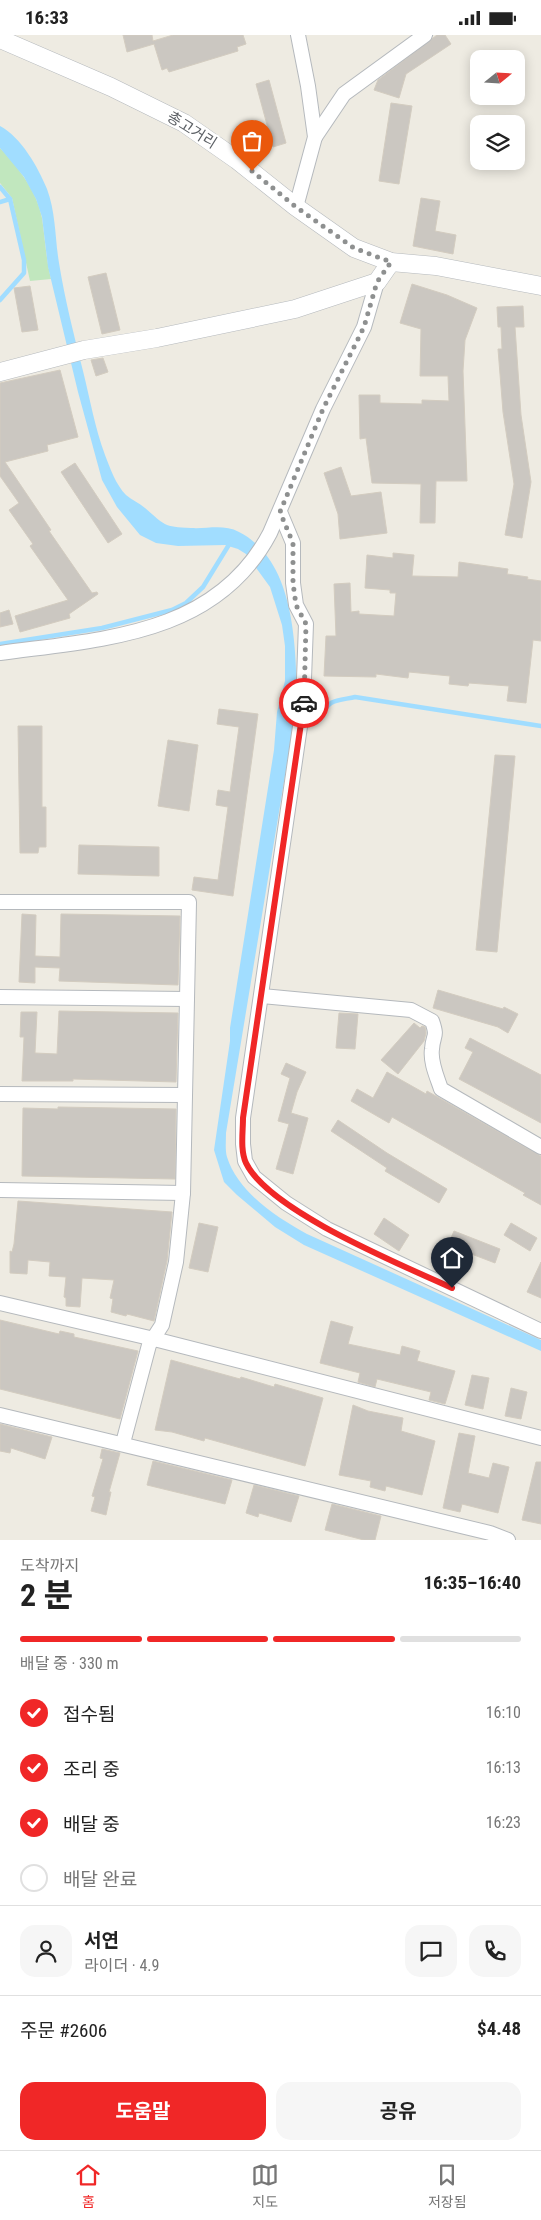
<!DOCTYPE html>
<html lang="ko">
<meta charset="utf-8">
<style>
:root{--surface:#fff;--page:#f6f6f6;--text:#222;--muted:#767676;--line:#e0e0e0;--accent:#f02727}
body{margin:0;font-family:"Roboto Condensed","Noto Sans KR",sans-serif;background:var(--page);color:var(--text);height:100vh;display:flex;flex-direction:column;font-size:19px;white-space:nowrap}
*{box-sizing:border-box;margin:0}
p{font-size:16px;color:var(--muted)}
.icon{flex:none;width:28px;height:28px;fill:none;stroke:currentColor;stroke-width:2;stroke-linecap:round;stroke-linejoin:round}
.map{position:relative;height:1505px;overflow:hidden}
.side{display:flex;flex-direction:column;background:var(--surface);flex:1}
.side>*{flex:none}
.needle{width:32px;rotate:72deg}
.controls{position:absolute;left:470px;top:15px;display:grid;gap:10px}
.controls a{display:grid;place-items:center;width:55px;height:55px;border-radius:10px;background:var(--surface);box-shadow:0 2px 12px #0003;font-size:25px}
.pin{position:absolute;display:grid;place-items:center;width:42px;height:42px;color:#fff;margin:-51px -21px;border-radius:50% 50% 50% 0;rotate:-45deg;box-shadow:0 0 5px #0007}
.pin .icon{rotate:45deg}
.courier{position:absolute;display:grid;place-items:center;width:50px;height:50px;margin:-25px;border:4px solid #f02727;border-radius:50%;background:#fff;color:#222;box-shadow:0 1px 6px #0007}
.summary em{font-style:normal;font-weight:700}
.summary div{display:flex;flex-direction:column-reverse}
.summary{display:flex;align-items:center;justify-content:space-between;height:85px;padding:0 20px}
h1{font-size:32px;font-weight:700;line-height:38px}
.bar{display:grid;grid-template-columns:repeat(4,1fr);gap:8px 5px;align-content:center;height:60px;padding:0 20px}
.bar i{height:6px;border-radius:4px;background:var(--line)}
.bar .active{background:var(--accent)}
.bar p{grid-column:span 4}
.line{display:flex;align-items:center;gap:12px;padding:0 20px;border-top:1px solid var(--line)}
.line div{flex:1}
.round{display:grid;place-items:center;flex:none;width:52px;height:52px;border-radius:15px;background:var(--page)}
ol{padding:0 20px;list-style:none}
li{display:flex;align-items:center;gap:15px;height:55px}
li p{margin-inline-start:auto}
li .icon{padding:5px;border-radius:50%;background:var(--accent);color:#fff;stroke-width:4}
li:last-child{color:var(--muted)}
li i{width:28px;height:28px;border:2px solid var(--line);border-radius:50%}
.primary-button{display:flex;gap:10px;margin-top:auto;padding:10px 20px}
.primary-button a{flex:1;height:58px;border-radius:15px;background:var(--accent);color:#fff;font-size:20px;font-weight:700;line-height:58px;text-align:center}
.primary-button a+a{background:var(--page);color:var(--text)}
.status{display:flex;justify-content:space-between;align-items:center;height:35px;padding:0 25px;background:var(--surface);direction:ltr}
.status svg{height:14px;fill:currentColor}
.tabs{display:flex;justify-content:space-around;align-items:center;height:70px;border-top:1px solid var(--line);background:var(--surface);font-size:14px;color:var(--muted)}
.tabs a{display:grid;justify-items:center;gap:2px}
.tabs .active{color:var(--accent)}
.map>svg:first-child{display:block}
.green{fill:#c1e7be}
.water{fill:#a1ddff}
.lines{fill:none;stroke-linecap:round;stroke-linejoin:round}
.stream{stroke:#a1ddff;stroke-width:4.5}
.building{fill:#cbc7c1;stroke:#d3ccc0}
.minor-casing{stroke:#b5b9bd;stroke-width:16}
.tertiary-casing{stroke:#b5b9bd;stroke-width:19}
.minor{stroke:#fff;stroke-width:14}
.tertiary{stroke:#fff;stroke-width:18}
.done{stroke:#8e9090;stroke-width:5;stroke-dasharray:0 9}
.route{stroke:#f02727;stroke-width:6}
.labels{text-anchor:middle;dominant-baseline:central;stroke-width:4;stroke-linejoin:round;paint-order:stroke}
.street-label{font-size:15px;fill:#5b5f64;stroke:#fff}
</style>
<div class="status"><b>16:33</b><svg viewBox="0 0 49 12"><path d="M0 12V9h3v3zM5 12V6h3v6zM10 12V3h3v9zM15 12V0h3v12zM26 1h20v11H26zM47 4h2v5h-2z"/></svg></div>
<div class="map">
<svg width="541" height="1505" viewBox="0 0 541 1505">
<rect width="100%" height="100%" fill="#eeebe2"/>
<!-- green -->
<path class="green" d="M0 113C18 132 37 156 42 183 45 203 46 224 51 244L30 246 12 163 0 148Z"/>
<!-- water -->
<path class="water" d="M0 91C21 102 38 132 47 154 56 178 55 204 59 228 65 265 74 300 83 336 90 364 95 393 105 420 110 433 116 450 126 460 132 465 139 468 145 473 165 490 163 492 191 493 208 494 224 489 239 497 296 526 296 614 297 668L226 1098C226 1106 225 1115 227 1122 238 1157 276 1182 307 1199L541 1305V1316L304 1210 275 1192 237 1160 224 1147 214 1115 230 1006V993L274 715 277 677 285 646V611L282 590 270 552 246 519 238 514 225 510 178 511 156 508 140 500 117 472 102 445 78 357 48 232 42 182 36 164 24 142 0 113Z"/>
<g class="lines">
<!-- stream -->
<g class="stream">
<polyline points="0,152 10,164 24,225 24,238 0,265"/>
<polyline points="0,167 10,164"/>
<polyline points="0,609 102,593 172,575 186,568 203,552 230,508"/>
<path d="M303 680C318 685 321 676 331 668 338 664 348 664 355 662L541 691"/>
</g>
</g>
<!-- building -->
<g class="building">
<polygon points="123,0 152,0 153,6 173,0 243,0 246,9 237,12 238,16 169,37 167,33 162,35 154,9 127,17"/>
<polygon points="437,0 445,0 451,9 406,39 399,63 374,55 378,45"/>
<polygon points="269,45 286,108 273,112 256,49"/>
<polygon points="391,68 412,71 399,149 379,146"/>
<polygon points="421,163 440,166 435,196 456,200 453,219 413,211"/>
<polygon points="106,238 120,295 102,299 88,242"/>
<polygon points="412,249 447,260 477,273 465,305 463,336 467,446 436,446 435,488 420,488 421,449 372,448 366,403 360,404 359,360 380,360 380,368 422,369 422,365 449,366 448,341 420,341 421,294 400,288"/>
<polygon points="30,251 38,295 22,297 14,253"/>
<polygon points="523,271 524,292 515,292 521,380 531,447 522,503 505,500 514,449 503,377 498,314 502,314 501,292 498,292 497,272"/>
<polygon points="103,323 108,337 96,341 91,325"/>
<polygon points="60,335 78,402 47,410 48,416 5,427 51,495 49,496 92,558 97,557 98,559 69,579 70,583 20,597 15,581 68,565 30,511 33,509 9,475 19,468 0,441 0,348"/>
<polygon points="75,428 122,499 108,508 61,437"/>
<polygon points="341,432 351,461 381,457 387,498 340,504 338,479 324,438"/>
<polygon points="393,518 414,520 412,541 458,542 459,527 508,534 507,539 528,542 527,544 541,546 541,606 533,605 526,668 507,666 509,651 469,648 468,651 449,649 450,641 409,637 408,643 376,639 376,642 324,641 326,601 336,601 334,549 350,548 351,577 359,576 359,579 394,581 396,558 390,558 390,555 365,553 367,520 393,523"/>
<polygon points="9,575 13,589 0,592 0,578"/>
<polygon points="219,674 258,679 233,861 192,855 194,842 218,845 228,772 216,770 218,755 230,757 239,692 217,689"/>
<polygon points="18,691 42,691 42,772 46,772 46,812 39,812 38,818 20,818"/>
<polygon points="168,705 198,710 189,776 158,771"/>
<polygon points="495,720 515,721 497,917 476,915"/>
<polygon points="79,810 159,812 159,841 78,839"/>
<polygon points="22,879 36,880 35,921 60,922 61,879 180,881 178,950 59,946 60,933 35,932 35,948 19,947"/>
<polygon points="438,955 503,974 504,972 518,979 508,998 498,992 433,973"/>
<polygon points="59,976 178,978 176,1047 73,1044 73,1046 22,1046 24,1002 20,1002 21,977 37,977 35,1018 57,1019"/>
<polygon points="339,978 358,979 355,1014 336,1013"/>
<polygon points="414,988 420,993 422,991 425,992 426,998 424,1006 398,1039 381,1025"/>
<polygon points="470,1003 541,1040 541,1088 459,1044 473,1017 465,1013"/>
<polygon points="286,1028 306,1037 297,1057 291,1078 308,1083 293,1139 276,1134 289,1089 278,1086 290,1043 281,1039"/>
<polygon points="387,1037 426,1059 427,1056 541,1121 541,1170 523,1160 525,1158 392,1082 389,1088 351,1066 357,1054 373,1063"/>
<polygon points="58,1072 176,1074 175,1144 22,1141 23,1073 58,1074"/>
<polygon points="338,1085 387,1118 447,1154 439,1168 385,1136 387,1133 331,1096"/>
<polygon points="18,1166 172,1177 167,1226 154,1286 127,1279 126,1281 111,1277 113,1264 110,1263 114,1245 82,1243 80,1272 66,1271 66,1263 64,1262 66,1242 49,1241 50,1227 28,1225 27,1239 10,1238 10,1216 12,1217 14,1209"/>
<polygon points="384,1183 409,1200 399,1216 374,1199"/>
<polygon points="199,1188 218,1192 208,1237 189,1233"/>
<polygon points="511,1188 537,1203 530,1216 504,1200"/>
<polygon points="454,1196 500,1214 495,1228 448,1210"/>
<polygon points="541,1227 541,1263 527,1257"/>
<polygon points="0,1285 59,1299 60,1296 74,1299 74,1302 138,1316 120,1384 0,1354"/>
<polygon points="331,1286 353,1292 348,1309 400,1320 402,1311 420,1316 417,1326 455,1336 445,1369 429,1365 431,1357 377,1344 375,1352 358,1347 360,1338 320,1328"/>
<polygon points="171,1325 240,1344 241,1342 274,1352 275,1349 323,1363 305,1431 205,1403 204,1406 172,1397 155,1395"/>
<polygon points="472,1340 489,1343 483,1374 465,1370"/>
<polygon points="511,1353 527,1357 521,1384 505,1381"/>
<polygon points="353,1370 368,1376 403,1383 401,1396 435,1406 422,1460 386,1451 385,1456 370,1452 371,1446 339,1440"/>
<polygon points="0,1389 52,1402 45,1424 11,1413 10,1418 0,1416"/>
<polygon points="459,1398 475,1401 468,1438 489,1443 493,1428 509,1432 498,1478 462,1469 460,1477 443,1473"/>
<polygon points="102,1414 120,1418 109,1457 111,1457 106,1480 91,1476 95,1462 92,1461 103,1424 100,1423"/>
<polygon points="153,1426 232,1445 225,1469 147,1450"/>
<polygon points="536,1427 541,1427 541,1489 522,1485"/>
<polygon points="254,1450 299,1461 291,1487 259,1478 258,1482 246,1478"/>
<polygon points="332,1469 381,1481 375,1505 364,1505 325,1495"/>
</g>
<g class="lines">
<!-- minor casing -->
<g class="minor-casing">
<g id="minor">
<polyline points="315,102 344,59 425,0"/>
<polyline points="296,172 315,102 308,51 298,0"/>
<polyline points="280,477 293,508 293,548 296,570 306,589 303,671 243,1083 243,1109 245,1126 254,1142 286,1168 327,1194 541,1296"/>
<path d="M0 618C101 604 216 601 270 498L323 374 364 292 377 247"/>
<polyline points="0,867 189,867 183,1158 176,1227 162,1290 149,1310 123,1408"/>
<path d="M262 961 411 975 432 986C438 1003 433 999 432 1014 430 1027 437 1042 441 1054L541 1112"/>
<polyline points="0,962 187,964"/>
<polyline points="0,1059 185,1060"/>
<polyline points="0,1155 183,1158"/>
<polyline points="0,1268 154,1304 541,1403"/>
<polyline points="0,1380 490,1498 508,1505"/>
</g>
</g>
<!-- tertiary casing -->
<g class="tertiary-casing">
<g id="tertiary">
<polyline points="0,4 111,52 184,88 237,125 296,172 354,213 391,227 436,231 541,251"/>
<polyline points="0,337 84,315 157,303 295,274 377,247 391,227"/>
</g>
</g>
<!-- minor -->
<use href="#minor" class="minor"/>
<!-- tertiary -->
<use href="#tertiary" class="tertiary"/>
</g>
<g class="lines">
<!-- done -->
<polyline class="done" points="252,136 296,172 354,213 391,227 377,247 364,292 323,374 280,477 293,508 293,548 296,570 306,589 304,668"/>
<!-- route -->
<path class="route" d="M304 668 243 1083C243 1097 240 1115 246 1128 269 1176 402 1230 452 1253"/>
</g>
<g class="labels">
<!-- street labels -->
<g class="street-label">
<text transform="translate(192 95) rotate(32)">총고거리</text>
</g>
</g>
</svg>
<div class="controls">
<a><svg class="needle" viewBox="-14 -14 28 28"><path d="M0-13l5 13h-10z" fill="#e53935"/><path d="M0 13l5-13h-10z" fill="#767676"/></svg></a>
<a><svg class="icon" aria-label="layers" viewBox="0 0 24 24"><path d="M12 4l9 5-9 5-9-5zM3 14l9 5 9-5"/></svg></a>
</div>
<div class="pin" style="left:252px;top:136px;background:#ea580c"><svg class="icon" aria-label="bag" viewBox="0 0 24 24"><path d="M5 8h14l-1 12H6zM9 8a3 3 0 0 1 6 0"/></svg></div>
<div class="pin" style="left:452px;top:1253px;background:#1f2937"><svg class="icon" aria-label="home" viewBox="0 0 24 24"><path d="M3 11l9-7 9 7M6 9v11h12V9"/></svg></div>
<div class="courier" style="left:304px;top:668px"><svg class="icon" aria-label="car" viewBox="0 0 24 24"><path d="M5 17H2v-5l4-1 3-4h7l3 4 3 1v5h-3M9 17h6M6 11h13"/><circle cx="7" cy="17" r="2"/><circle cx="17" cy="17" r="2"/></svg></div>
</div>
<section class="side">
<div class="summary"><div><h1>2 분</h1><p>도착까지</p></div><em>16:35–16:40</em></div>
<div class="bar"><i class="active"></i><i class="active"></i><i class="active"></i><i></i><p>배달 중 · 330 m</p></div>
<ol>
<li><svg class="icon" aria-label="check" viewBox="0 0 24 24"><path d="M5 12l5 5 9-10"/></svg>접수됨<p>16:10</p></li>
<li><svg class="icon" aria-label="check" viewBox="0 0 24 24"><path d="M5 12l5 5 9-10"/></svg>조리 중<p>16:13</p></li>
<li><svg class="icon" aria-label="check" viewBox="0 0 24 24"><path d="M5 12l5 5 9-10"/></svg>배달 중<p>16:23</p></li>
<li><i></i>배달 완료</li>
</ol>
<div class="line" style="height:90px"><a class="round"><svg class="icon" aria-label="person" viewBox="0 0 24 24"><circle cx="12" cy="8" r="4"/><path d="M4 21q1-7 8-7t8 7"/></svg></a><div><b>서연</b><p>라이더 · 4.9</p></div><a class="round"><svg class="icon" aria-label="chat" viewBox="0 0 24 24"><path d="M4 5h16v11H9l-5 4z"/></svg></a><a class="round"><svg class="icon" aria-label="phone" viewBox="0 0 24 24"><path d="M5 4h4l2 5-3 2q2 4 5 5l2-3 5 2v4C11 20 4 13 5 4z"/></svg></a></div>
<div class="line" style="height:65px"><div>주문 #2606</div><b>$4.48</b></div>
<div class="primary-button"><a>도움말</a><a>공유</a></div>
</section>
<nav class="tabs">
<a class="active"><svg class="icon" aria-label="home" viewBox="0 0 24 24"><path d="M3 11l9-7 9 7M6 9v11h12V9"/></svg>홈</a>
<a><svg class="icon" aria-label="map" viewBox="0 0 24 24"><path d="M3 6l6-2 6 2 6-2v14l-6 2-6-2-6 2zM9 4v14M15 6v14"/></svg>지도</a>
<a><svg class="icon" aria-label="saved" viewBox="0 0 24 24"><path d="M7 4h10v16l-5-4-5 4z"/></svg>저장됨</a>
</nav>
